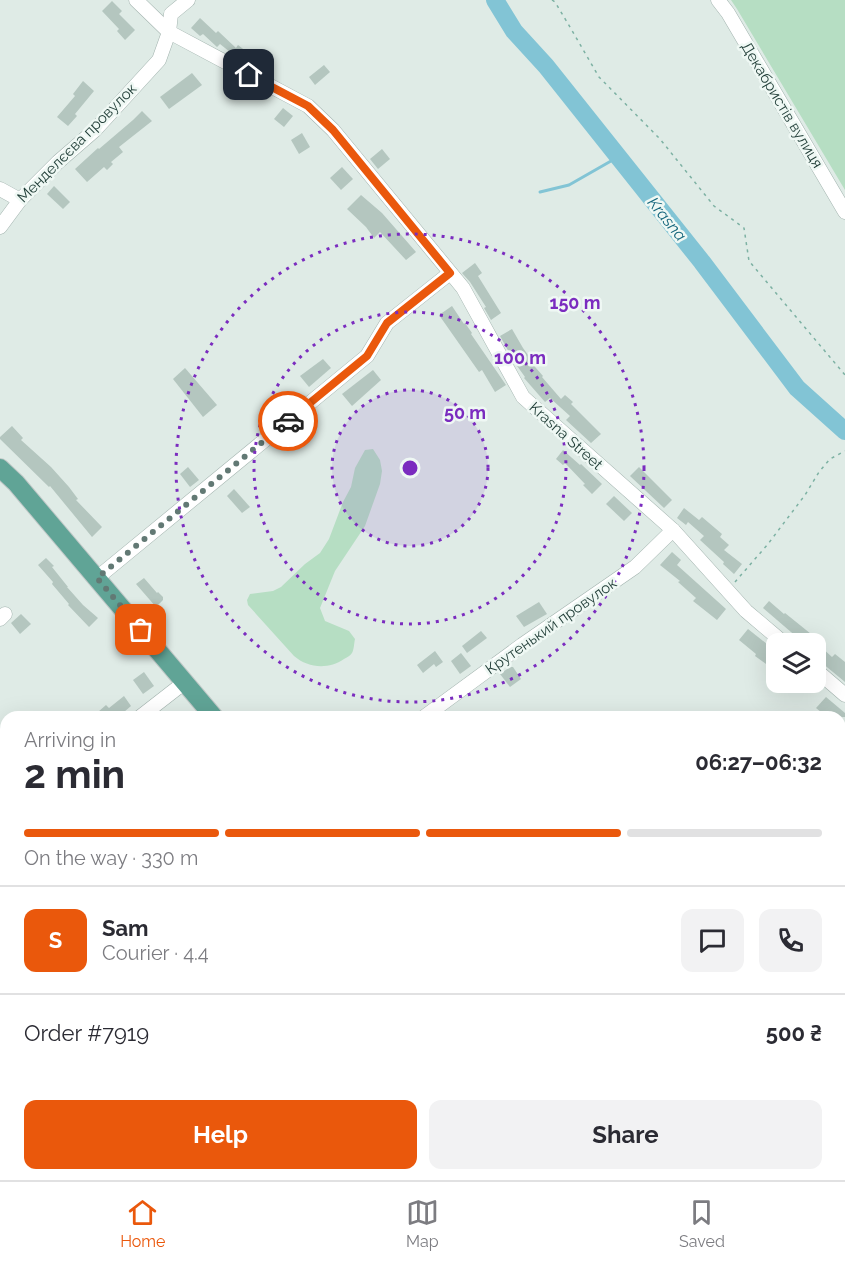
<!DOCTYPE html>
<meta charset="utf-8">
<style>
:root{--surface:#fff;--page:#f2f2f3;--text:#2b2b33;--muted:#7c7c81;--line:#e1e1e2;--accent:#ea580c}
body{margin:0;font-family:Raleway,sans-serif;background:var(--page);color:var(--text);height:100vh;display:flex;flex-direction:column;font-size:22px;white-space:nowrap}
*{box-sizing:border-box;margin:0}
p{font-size:20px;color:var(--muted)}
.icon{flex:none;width:33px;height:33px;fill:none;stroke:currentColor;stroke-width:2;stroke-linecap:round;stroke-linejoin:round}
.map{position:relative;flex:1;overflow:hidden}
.drawer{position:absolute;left:0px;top:711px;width:846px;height:470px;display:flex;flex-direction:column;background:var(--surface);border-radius:18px 18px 0 0;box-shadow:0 6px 24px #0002}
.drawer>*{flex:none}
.buttons{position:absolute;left:766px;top:633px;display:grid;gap:12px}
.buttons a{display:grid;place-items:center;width:60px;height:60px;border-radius:12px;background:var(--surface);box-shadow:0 6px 24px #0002;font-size:30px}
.pin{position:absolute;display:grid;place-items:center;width:51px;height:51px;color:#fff;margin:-26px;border-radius:12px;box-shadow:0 3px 9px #0006}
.courier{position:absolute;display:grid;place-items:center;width:60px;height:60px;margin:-30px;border:4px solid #ea580c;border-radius:50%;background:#fff;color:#222;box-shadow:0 2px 8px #0007}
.summary em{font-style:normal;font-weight:700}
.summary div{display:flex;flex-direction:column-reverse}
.summary{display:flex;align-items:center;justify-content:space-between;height:102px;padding:0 24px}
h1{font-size:39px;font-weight:700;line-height:45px}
.bar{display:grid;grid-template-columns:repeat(4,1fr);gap:9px 6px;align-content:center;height:72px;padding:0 24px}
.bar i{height:8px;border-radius:4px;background:var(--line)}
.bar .current{background:var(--accent)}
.bar p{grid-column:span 4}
.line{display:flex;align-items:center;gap:15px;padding:0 24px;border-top:2px solid var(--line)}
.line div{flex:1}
.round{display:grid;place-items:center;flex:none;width:63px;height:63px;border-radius:12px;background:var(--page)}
.action{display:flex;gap:12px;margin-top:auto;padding:12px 24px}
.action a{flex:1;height:69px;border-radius:12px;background:var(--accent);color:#fff;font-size:24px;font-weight:700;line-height:69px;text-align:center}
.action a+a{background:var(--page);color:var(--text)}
.menu{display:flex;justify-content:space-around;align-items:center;height:84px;border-top:2px solid var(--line);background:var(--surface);font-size:16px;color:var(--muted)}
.menu a{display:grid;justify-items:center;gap:3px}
.menu .current{color:var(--accent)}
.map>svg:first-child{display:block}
.green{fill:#b6dec3}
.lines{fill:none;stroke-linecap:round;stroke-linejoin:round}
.stream{stroke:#82c4d5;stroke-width:3}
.river{stroke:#82c4d5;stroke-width:18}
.building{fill:#b4c6bf}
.minor-casing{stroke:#a2b3ae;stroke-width:15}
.major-casing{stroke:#c0c8c7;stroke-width:20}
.path{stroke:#7db1a3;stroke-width:1.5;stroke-dasharray:3 4.5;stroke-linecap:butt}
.minor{stroke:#fff;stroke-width:14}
.major{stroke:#60a496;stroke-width:18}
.done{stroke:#627974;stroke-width:6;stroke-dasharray:0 10.8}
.route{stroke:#ea580c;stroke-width:8}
.ring{fill:none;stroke:#7b2cbf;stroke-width:3;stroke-dasharray:3 6}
.labels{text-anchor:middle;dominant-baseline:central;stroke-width:5;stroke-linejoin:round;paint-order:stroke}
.street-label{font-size:15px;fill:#1f3c36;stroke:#eff8f4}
.water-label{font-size:16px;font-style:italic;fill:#15667c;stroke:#eff8f4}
.centre{fill:#7b2cbf;stroke:#eff8f4;stroke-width:3}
.ring-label{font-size:18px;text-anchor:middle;font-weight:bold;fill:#7b2cbf;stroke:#eff8f4;stroke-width:5;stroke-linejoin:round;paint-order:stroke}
</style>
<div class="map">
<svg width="845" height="1180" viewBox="0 0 845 1180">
<rect width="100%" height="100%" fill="#dfebe6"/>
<!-- green -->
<g class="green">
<polygon points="731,0 845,0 845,190 737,9"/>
<path d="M373 449 380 460 382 471 380 484 365 526 335 571 320 608 325 621 349 631 355 639C354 643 354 650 352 653 350 656 347 657 344 659 328 670 308 668 294 656L248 605 247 600 250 594 273 591 281 587 305 564 320 553 329 539 343 502 351 487 355 468 365 450Z"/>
<polygon points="0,1065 6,1070 6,1174 133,1174 139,1180 0,1180"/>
</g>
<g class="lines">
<!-- stream -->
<polyline class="stream" points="540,192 569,185 618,157"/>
<!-- river -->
<polyline class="river" points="495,0 514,31 546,66 702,262 797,388 845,431"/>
</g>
<!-- building -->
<g class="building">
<polygon points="112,1 122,11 119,14 135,30 125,40 117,31 119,29 102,11"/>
<polygon points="200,18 216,33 218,31 236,48 238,45 247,52 240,60 220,44 217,47 203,34 200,36 191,28"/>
<polygon points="324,65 330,72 315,85 309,77"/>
<polygon points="192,73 202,85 169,109 160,97"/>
<polygon points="83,81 94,91 75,114 77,116 68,126 57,117 75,96 73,94"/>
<polygon points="283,108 293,116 284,127 274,119"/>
<polygon points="142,111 152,121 119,147 123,152 111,162 113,164 107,170 104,167 87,182 75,169 98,148 99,149 133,120"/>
<polygon points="302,133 310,147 299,154 291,140"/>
<polygon points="382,149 390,159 378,169 370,159"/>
<polygon points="342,167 353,179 341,190 330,178"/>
<polygon points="54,186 70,202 63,209 47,194"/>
<polygon points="361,195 382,213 416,252 406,260 380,232 374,238 366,227 347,209"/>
<polygon points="475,263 482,273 478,276 501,313 491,320 484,308 486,307 470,282 462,273"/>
<polygon points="452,306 464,324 465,323 472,333 471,334 506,385 495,392 482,370 479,372 439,315"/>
<polygon points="512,329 523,348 531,359 529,360 543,376 542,377 561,399 565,395 573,402 571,404 601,434 591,443 566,420 570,416 550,398 545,402 524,378 525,377 515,363 500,336"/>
<polygon points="323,359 331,368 309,387 300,376"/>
<polygon points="185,368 217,405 203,417 173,379"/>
<polygon points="373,370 381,380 352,406 342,394"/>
<polygon points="310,420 317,428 292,450 285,441"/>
<polygon points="12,426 23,438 21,440 51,467 69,487 78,499 76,500 102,527 92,537 50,486 49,487 0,439 0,437"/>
<polygon points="563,450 580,465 581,464 602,484 592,494 583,485 585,484 565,463 563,465 556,459"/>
<polygon points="188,467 199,480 190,487 180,474"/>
<polygon points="639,467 672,500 664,508 630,476"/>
<polygon points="234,489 250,507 242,513 227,496"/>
<polygon points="614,496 632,513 624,521 606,504"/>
<polygon points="684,508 699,520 702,517 722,534 720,537 729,545 724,550 742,564 734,574 723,564 724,562 700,540 704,536 688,522 686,525 677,518"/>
<polygon points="672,552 681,560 677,565 726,609 717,620 693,601 696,598 678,582 680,581 660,565"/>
<polygon points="46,558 54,566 52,567 68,587 67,587 83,605 98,618 89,627 68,605 69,604 52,584 53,582 38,565"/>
<polygon points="144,578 157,593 158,592 163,597 163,600 156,607 136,584"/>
<polygon points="769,601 784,614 785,613 811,634 809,636 832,657 835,654 845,662 845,682 816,658 816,644 805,644 763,608"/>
<polygon points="539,602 547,614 524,627 516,616"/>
<polygon points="21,614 31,624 20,634 11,623"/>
<polygon points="748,629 777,652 777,672 755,656 756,654 739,640"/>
<polygon points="481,631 487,638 467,653 462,646"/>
<polygon points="435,651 443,662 436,667 434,664 423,673 417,665"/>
<polygon points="461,653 471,666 460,674 451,661"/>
<polygon points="510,667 513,667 521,679 510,687 500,674"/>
<polygon points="144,672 154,686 143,694 133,680"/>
<polygon points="124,696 131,706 124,712 116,717 97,717 100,714 98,712 106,705 109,708"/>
<polygon points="826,697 845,713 845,717 827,717 816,708"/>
</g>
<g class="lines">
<!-- minor casing -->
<g class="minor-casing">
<g id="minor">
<polyline points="136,0 169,32 308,106 333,130 463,288 523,397 673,530 746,611 785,644"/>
<polyline points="718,0 728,13 845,212"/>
<polyline points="0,189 20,200"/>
<polyline points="0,227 20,200 58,162 95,130 159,60 169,32 171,14 188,0"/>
<polyline points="97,578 367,356 387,323 450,273"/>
<polyline points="0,619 5,614"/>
<polyline points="816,670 845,695"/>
<polyline points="140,717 185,682"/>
<polyline points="424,717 522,645 635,567 673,530"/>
<polyline points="0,825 6,820"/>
<polyline points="840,959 845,955"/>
<polyline points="0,1002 6,1007"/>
<polyline points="269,1174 277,1180"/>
<polyline points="409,1174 415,1180"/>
<polyline points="725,1174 732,1180"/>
<polyline points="677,1180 680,1174"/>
</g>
</g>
<!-- major casing -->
<g class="major-casing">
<g id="major">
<polyline points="0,468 16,483 214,717"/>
<polyline points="654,1174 660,1180"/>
</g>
</g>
<!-- path -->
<g class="path">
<polyline points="552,0 555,2 567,22 599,77 660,139 714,206 744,228 749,261 845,375"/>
<polyline points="735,582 768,544 805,495 819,472 830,459 845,451"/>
</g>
<!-- minor -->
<use href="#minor" class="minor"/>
<!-- major -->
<use href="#major" class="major"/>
</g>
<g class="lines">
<!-- done -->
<polyline class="done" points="141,630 97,578 288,421"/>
<!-- route -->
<polyline class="route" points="249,75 308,106 333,130 450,273 387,323 367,356 288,421"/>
</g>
<!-- distance rings -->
<circle cx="410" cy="468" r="78" fill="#7b2cbf" fill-opacity=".12"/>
<g class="ring">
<circle cx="410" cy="468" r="78"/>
<circle cx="410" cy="468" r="156"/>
<circle cx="410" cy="468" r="234"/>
</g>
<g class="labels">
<!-- street labels -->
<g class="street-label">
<text transform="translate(782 105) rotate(59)">Декабристів вулиця</text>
<text transform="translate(77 143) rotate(-45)">Менделєєва провулок</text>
<text transform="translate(566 436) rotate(42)">Krasna Street</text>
<text transform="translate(551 626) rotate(-35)">Крутенький провулок</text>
</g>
<!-- water labels -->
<g class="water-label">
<text transform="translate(667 219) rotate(51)">Krasna</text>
</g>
</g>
<circle cx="410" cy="468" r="9" class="centre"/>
<g class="ring-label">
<text x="575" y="309">150 m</text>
<text x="520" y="364">100 m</text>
<text x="465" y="419">50 m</text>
</g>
</svg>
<div class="buttons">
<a><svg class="icon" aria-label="layers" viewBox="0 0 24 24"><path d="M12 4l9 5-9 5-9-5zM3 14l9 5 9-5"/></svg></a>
</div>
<div class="pin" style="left:141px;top:630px;background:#ea580c"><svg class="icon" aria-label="bag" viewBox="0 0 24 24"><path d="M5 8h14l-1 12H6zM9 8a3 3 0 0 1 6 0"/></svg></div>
<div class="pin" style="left:249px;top:75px;background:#1f2937"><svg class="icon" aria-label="home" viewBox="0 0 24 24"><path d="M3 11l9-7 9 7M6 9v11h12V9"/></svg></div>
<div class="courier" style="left:288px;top:421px"><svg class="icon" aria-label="car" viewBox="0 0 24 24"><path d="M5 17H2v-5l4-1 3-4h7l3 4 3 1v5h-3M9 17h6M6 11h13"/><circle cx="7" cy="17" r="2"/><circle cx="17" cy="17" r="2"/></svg></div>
<section class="drawer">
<div class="summary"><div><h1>2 min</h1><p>Arriving in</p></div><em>06:27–06:32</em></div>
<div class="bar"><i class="current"></i><i class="current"></i><i class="current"></i><i></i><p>On the way · 330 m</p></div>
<div class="line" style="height:108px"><b class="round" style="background:var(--accent);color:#fff">S</b><div><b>Sam</b><p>Courier · 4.4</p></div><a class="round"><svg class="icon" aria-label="chat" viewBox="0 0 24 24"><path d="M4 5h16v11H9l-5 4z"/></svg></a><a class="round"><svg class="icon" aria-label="phone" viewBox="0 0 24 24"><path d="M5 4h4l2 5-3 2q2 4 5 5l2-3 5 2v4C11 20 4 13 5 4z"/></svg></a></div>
<div class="line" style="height:78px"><div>Order #7919</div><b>500 ₴</b></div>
<div class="action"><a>Help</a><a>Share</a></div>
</section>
</div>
<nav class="menu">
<a class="current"><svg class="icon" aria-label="home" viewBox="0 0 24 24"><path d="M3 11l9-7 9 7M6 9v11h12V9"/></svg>Home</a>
<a><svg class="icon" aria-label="map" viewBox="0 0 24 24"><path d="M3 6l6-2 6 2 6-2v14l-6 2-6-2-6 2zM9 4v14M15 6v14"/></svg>Map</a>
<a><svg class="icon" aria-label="saved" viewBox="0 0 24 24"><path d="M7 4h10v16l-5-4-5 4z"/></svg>Saved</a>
</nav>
